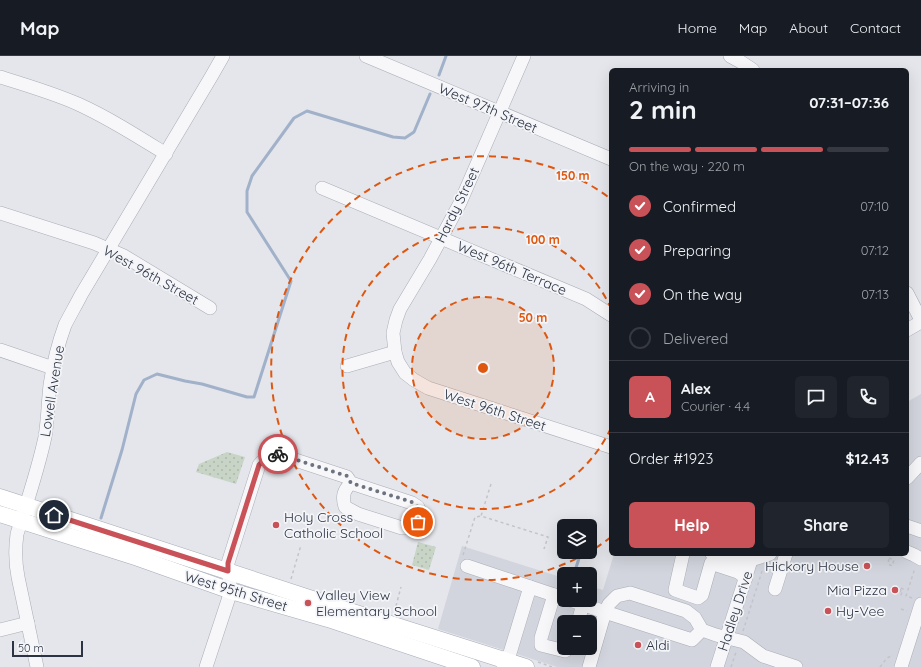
<!DOCTYPE html>
<meta charset="utf-8">
<style>
:root{--surface:#171b24;--page:#20242c;--text:#f1f3f6;--muted:#9ea1a6;--line:#363941;--accent:#c95158}
body{margin:0;font-family:Quicksand,sans-serif;background:var(--page);color:var(--text);height:100vh;display:flex;flex-direction:column;font-size:15px;white-space:nowrap}
*{box-sizing:border-box;margin:0}
p{font-size:13px;color:var(--muted)}
.icon{flex:none;width:22px;height:22px;fill:none;stroke:currentColor;stroke-width:2;stroke-linecap:round;stroke-linejoin:round}
.map{position:relative;flex:1;overflow:hidden}
.panel{position:absolute;left:609px;top:12px;width:300px;height:488px;display:flex;flex-direction:column;background:var(--surface);border-radius:6px;box-shadow:0 4px 16px #0002}
.panel>*{flex:none}
.tools{position:absolute;left:557px;top:463px;display:grid;gap:8px}
.tools a{display:grid;place-items:center;width:40px;height:40px;border-radius:6px;background:var(--surface);box-shadow:0 4px 16px #0002;font-size:20px}
.scale{position:absolute;left:12px;bottom:10px;width:71px;box-sizing:border-box;padding-left:4px;border:2px solid #2c3343;border-top:0;font-size:11px;line-height:14px;white-space:nowrap;color:#2c3343;-webkit-text-stroke:3px #f4f5f8;paint-order:stroke}
.pin{position:absolute;display:grid;place-items:center;width:34px;height:34px;color:#fff;margin:-17px;border:2px solid #fff;border-radius:50%;box-shadow:0 1px 4px #0007}
.courier{position:absolute;display:grid;place-items:center;width:40px;height:40px;margin:-20px;border:3px solid #c95158;border-radius:50%;background:#fff;color:#222;box-shadow:0 1px 5px #0007}
.headline em{font-style:normal;font-weight:700}
.headline div{display:flex;flex-direction:column-reverse}
.headline{display:flex;align-items:center;justify-content:space-between;height:68px;padding:0 20px}
h1{font-size:26px;font-weight:700;line-height:30px}
.bar{display:grid;grid-template-columns:repeat(4,1fr);gap:6px 4px;align-content:center;height:48px;padding:0 20px}
.bar i{height:5px;border-radius:3px;background:var(--line)}
.bar .selected{background:var(--accent)}
.bar p{grid-column:span 4}
.line{display:flex;align-items:center;gap:10px;padding:0 20px;border-top:1px solid var(--line)}
.line div{flex:1}
.round{display:grid;place-items:center;flex:none;width:42px;height:42px;border-radius:6px;background:var(--page)}
ol{padding:0 20px;list-style:none}
li{display:flex;align-items:center;gap:12px;height:44px}
li p{margin-inline-start:auto}
li .icon{padding:4px;border-radius:50%;background:var(--accent);color:#fff;stroke-width:4}
li:last-child{color:var(--muted)}
li i{width:22px;height:22px;border:2px solid var(--line);border-radius:50%}
.action{display:flex;gap:8px;margin-top:auto;padding:8px 20px}
.action a{flex:1;height:46px;border-radius:6px;background:var(--accent);color:#fff;font-size:16px;font-weight:700;line-height:46px;text-align:center}
.action a+a{background:var(--page);color:var(--text)}
header{display:flex;align-items:center;gap:24px;box-sizing:border-box;height:56px;padding:0 20px;background:var(--surface);border-bottom:1px solid var(--line)}
header strong{font-size:19px}
nav{display:flex;gap:22px;margin-inline-start:auto;font-size:14px}
.map>svg:first-child{display:block}
.built{fill:#d2d5dd;fill-rule:evenodd}
.grass{fill:url(#grass-dots)}
.lines{fill:none;stroke-linecap:round;stroke-linejoin:round}
.stream{stroke:#a1b1c9;stroke-width:3}
.minor-casing{stroke:#a9adb5;stroke-width:14}
.major-casing{stroke:#a4aab6;stroke-width:17}
.path{stroke:#c2c4ca;stroke-width:1.5;stroke-dasharray:3 3;stroke-linecap:butt}
.minor{stroke:#f7f7fa;stroke-width:13}
.major{stroke:#fff;stroke-width:16}
.done{stroke:#6c727e;stroke-width:4;stroke-dasharray:0 7.2}
.route{stroke:#c95158;stroke-width:5}
.ring{fill:none;stroke:#df570f;stroke-width:2;stroke-dasharray:7 5}
.poi-dot{fill:#c95158;stroke:#f4f5f8;stroke-width:1.5}
.labels{text-anchor:middle;dominant-baseline:central;stroke-width:3.5;stroke-linejoin:round;paint-order:stroke}
.street-label{font-size:14px;fill:#2c3343;stroke:#f4f5f8}
.poi-label{font-size:14px;fill:#2c3343;stroke:#f4f5f8;text-anchor:start}
.centre{fill:#df570f;stroke:#f4f5f8;stroke-width:2}
.ring-label{font-size:12px;text-anchor:middle;font-weight:bold;fill:#df570f;stroke:#f4f5f8;stroke-width:3.5;stroke-linejoin:round;paint-order:stroke}
</style>
<header>
<strong>Map</strong>
<nav><a>Home</a><a>Map</a><a>About</a><a>Contact</a></nav>
</header>
<div class="map">
<svg width="921" height="611" viewBox="0 0 921 611">
<defs>
<pattern id="grass-dots" width="8" height="8" patternUnits="userSpaceOnUse"><rect width="8" height="8" fill="#c8d5c6"/><path d="M2 2h.1M6 6h.1" fill="none" stroke="#acb7ab" stroke-width="1.8" stroke-linecap="round"/></pattern>
</defs>
<rect width="100%" height="100%" fill="#e4e6eb"/>
<!-- built -->
<path class="built" d="M921 338V611H557L438 573 462 490 564 522V544H590V530L603 534 614 498H907V346ZM564 566H590V592H564Z"/>
<!-- grass -->
<g class="grass">
<polygon points="227,396 245,401 236,428 196,416 199,408"/>
<polygon points="418,486 436,491 429,514 412,509"/>
</g>
<g class="lines">
<!-- stream -->
<g class="stream">
<polyline points="439,19 446,0"/>
<polyline points="101,462 122,394 136,338 144,324 157,318 185,325 202,328 247,341 254,341 291,225 247,156 247,135 252,120 294,62 307,55 393,81 405,82 414,76 430,38"/>
<polyline points="574,518 581,496"/>
</g>
<!-- minor casing -->
<g class="minor-casing">
<g id="minor">
<polyline points="366,0 611,103"/>
<polyline points="524,0 460,147 430,203 400,253 396,264 393,277 395,296 398,306 405,317 414,324 428,332 611,391"/>
<polyline points="730,0 741,6 753,14"/>
<path d="M0 21C26 29 53 37 78 48 109 62 137 80 166 98"/>
<polyline points="322,132 586,243 611,259"/>
<polyline points="0,157 94,187 124,200 210,252"/>
<polyline points="907,237 921,264"/>
<polyline points="907,274 921,266"/>
<polyline points="0,294 53,312"/>
<polyline points="347,310 395,296"/>
<polyline points="907,422 921,407"/>
<polyline points="907,470 921,475"/>
<polyline points="907,496 914,499 921,503"/>
<polyline points="683,498 675,534 698,542 702,539 711,507 738,516 746,522"/>
<polyline points="712,498 741,507 770,498"/>
<polyline points="467,510 530,531 510,597 505,604 503,611"/>
<polyline points="530,531 563,542"/>
<polyline points="775,533 786,498"/>
<polyline points="554,539 541,582 541,589 565,595 569,592"/>
<polyline points="570,544 605,556 589,611"/>
<polyline points="578,566 583,548"/>
<polyline points="0,574 28,567"/>
<polyline points="702,574 692,584 605,556 609,548 617,540 630,537 686,555 695,562 702,574 716,579 744,586 763,600 796,611"/>
<path d="M37 611 18 521C15 506 15 493 17 478 27 446 38 414 45 381 48 363 48 346 50 329 53 309 58 288 65 269 70 259 76 249 81 239L211 21 223 0"/>
<path d="M206 611 231 535 228 515V507L259 409 271 396 347 421 351 427C343 435 342 441 345 451L358 458 402 472H412L418 466 420 456 418 451 412 447 351 427"/>
<polyline points="717,611 753,498"/>
<polyline points="901,611 921,548"/>
</g>
</g>
<!-- major casing -->
<g class="major-casing">
<g id="major">
<polyline points="0,441 331,549 526,611"/>
<polyline points="0,458 138,502 231,535 328,563 472,611"/>
</g>
</g>
<!-- path -->
<g class="path">
<polyline points="491,428 481,460 548,481 544,493"/>
<polyline points="463,499 475,461 481,460"/>
<polygon points="889,502 894,504 892,510 888,508"/>
<polyline points="291,523 301,489"/>
<polygon points="901,532 903,533 901,539 900,538"/>
<polyline points="912,542 906,540 915,512"/>
<polyline points="396,550 401,531"/>
<polyline points="901,553 907,555"/>
<polyline points="743,575 763,512"/>
<polyline points="538,606 552,611"/>
<polyline points="731,611 736,596"/>
<polyline points="880,611 887,602 893,599"/>
</g>
<!-- minor -->
<use href="#minor" class="minor"/>
<!-- major -->
<use href="#major" class="major"/>
</g>
<g class="lines">
<!-- done -->
<path class="done" d="M278 398 347 420 351 427 412 446C422 453 420 456 418 466"/>
<!-- route -->
<polyline class="route" points="54,459 228,515 228,507 259,409 271,396 278,398"/>
</g>
<!-- distance rings -->
<circle cx="483" cy="312" r="71" fill="#df570f" fill-opacity=".12"/>
<g class="ring">
<circle cx="483" cy="312" r="71"/>
<path d="M611 372A141 141 0 1 1 611 252"/>
<path d="M611 481A212 212 0 0 1 591 495M587 497A212 212 0 1 1 611 143"/>
</g>
<!-- markers -->
<g class="poi-dot">
<circle cx="276" cy="469" r="4"/>
<circle cx="867" cy="510" r="4"/>
<circle cx="895" cy="534" r="4"/>
<circle cx="308" cy="547" r="4"/>
<circle cx="828" cy="555" r="4"/>
<circle cx="638" cy="589" r="4"/>
</g>
<g class="labels">
<!-- street labels -->
<g class="street-label">
<text transform="translate(488 52) rotate(23)">West 97th Street</text>
<text transform="translate(457 149) rotate(-64)">Hardy Street</text>
<text transform="translate(512 212) rotate(23)">West 96th Terrace</text>
<text transform="translate(151 219) rotate(29)">West 96th Street</text>
<text transform="translate(52 335) rotate(-81)">Lowell Avenue</text>
<text transform="translate(495 354) rotate(18)">West 96th Street</text>
<text transform="translate(236 535) rotate(17)">West 95th Street</text>
<text transform="translate(735 555) rotate(-72)">Hadley Drive</text>
</g>
<!-- poi labels -->
<g class="poi-label">
<text x="284" y="461">Holy Cross<tspan x="284" dy="16">Catholic School</tspan></text>
<text x="859" y="510" text-anchor="end">Hickory House</text>
<text x="887" y="534" text-anchor="end">Mia Pizza</text>
<text x="316" y="539">Valley View<tspan x="316" dy="16">Elementary School</tspan></text>
<text x="836" y="555">Hy-Vee</text>
<text x="646" y="589">Aldi</text>
</g>
</g>
<circle cx="483" cy="312" r="6" class="centre"/>
<g class="ring-label">
<text x="573" y="124">150 m</text>
<text x="543" y="188">100 m</text>
<text x="533" y="266">50 m</text>
</g>
</svg>
<div class="tools">
<a><svg class="icon" aria-label="layers" viewBox="0 0 24 24"><path d="M12 4l9 5-9 5-9-5zM3 14l9 5 9-5"/></svg></a>
<a>+</a>
<a>−</a>
</div>
<div class="scale">50 m</div>
<div class="pin" style="left:418px;top:466px;background:#ea580c"><svg class="icon" aria-label="bag" viewBox="0 0 24 24"><path d="M5 8h14l-1 12H6zM9 8a3 3 0 0 1 6 0"/></svg></div>
<div class="pin" style="left:54px;top:459px;background:#1f2937"><svg class="icon" aria-label="home" viewBox="0 0 24 24"><path d="M3 11l9-7 9 7M6 9v11h12V9"/></svg></div>
<div class="courier" style="left:278px;top:398px"><svg class="icon" aria-label="bike" viewBox="0 0 24 24"><circle cx="6" cy="16" r="4"/><circle cx="18" cy="16" r="4"/><path d="M6 16l4-8h5l3 8M10 8l3 8H6M13 5h3"/></svg></div>
<section class="panel">
<div class="headline"><div><h1>2 min</h1><p>Arriving in</p></div><em>07:31–07:36</em></div>
<div class="bar"><i class="selected"></i><i class="selected"></i><i class="selected"></i><i></i><p>On the way · 220 m</p></div>
<ol>
<li><svg class="icon" aria-label="check" viewBox="0 0 24 24"><path d="M5 12l5 5 9-10"/></svg>Confirmed<p>07:10</p></li>
<li><svg class="icon" aria-label="check" viewBox="0 0 24 24"><path d="M5 12l5 5 9-10"/></svg>Preparing<p>07:12</p></li>
<li><svg class="icon" aria-label="check" viewBox="0 0 24 24"><path d="M5 12l5 5 9-10"/></svg>On the way<p>07:13</p></li>
<li><i></i>Delivered</li>
</ol>
<div class="line" style="height:72px"><b class="round" style="background:var(--accent);color:#fff">A</b><div><b>Alex</b><p>Courier · 4.4</p></div><a class="round"><svg class="icon" aria-label="chat" viewBox="0 0 24 24"><path d="M4 5h16v11H9l-5 4z"/></svg></a><a class="round"><svg class="icon" aria-label="phone" viewBox="0 0 24 24"><path d="M5 4h4l2 5-3 2q2 4 5 5l2-3 5 2v4C11 20 4 13 5 4z"/></svg></a></div>
<div class="line" style="height:52px"><div>Order #1923</div><b>$12.43</b></div>
<div class="action"><a>Help</a><a>Share</a></div>
</section>
</div>
